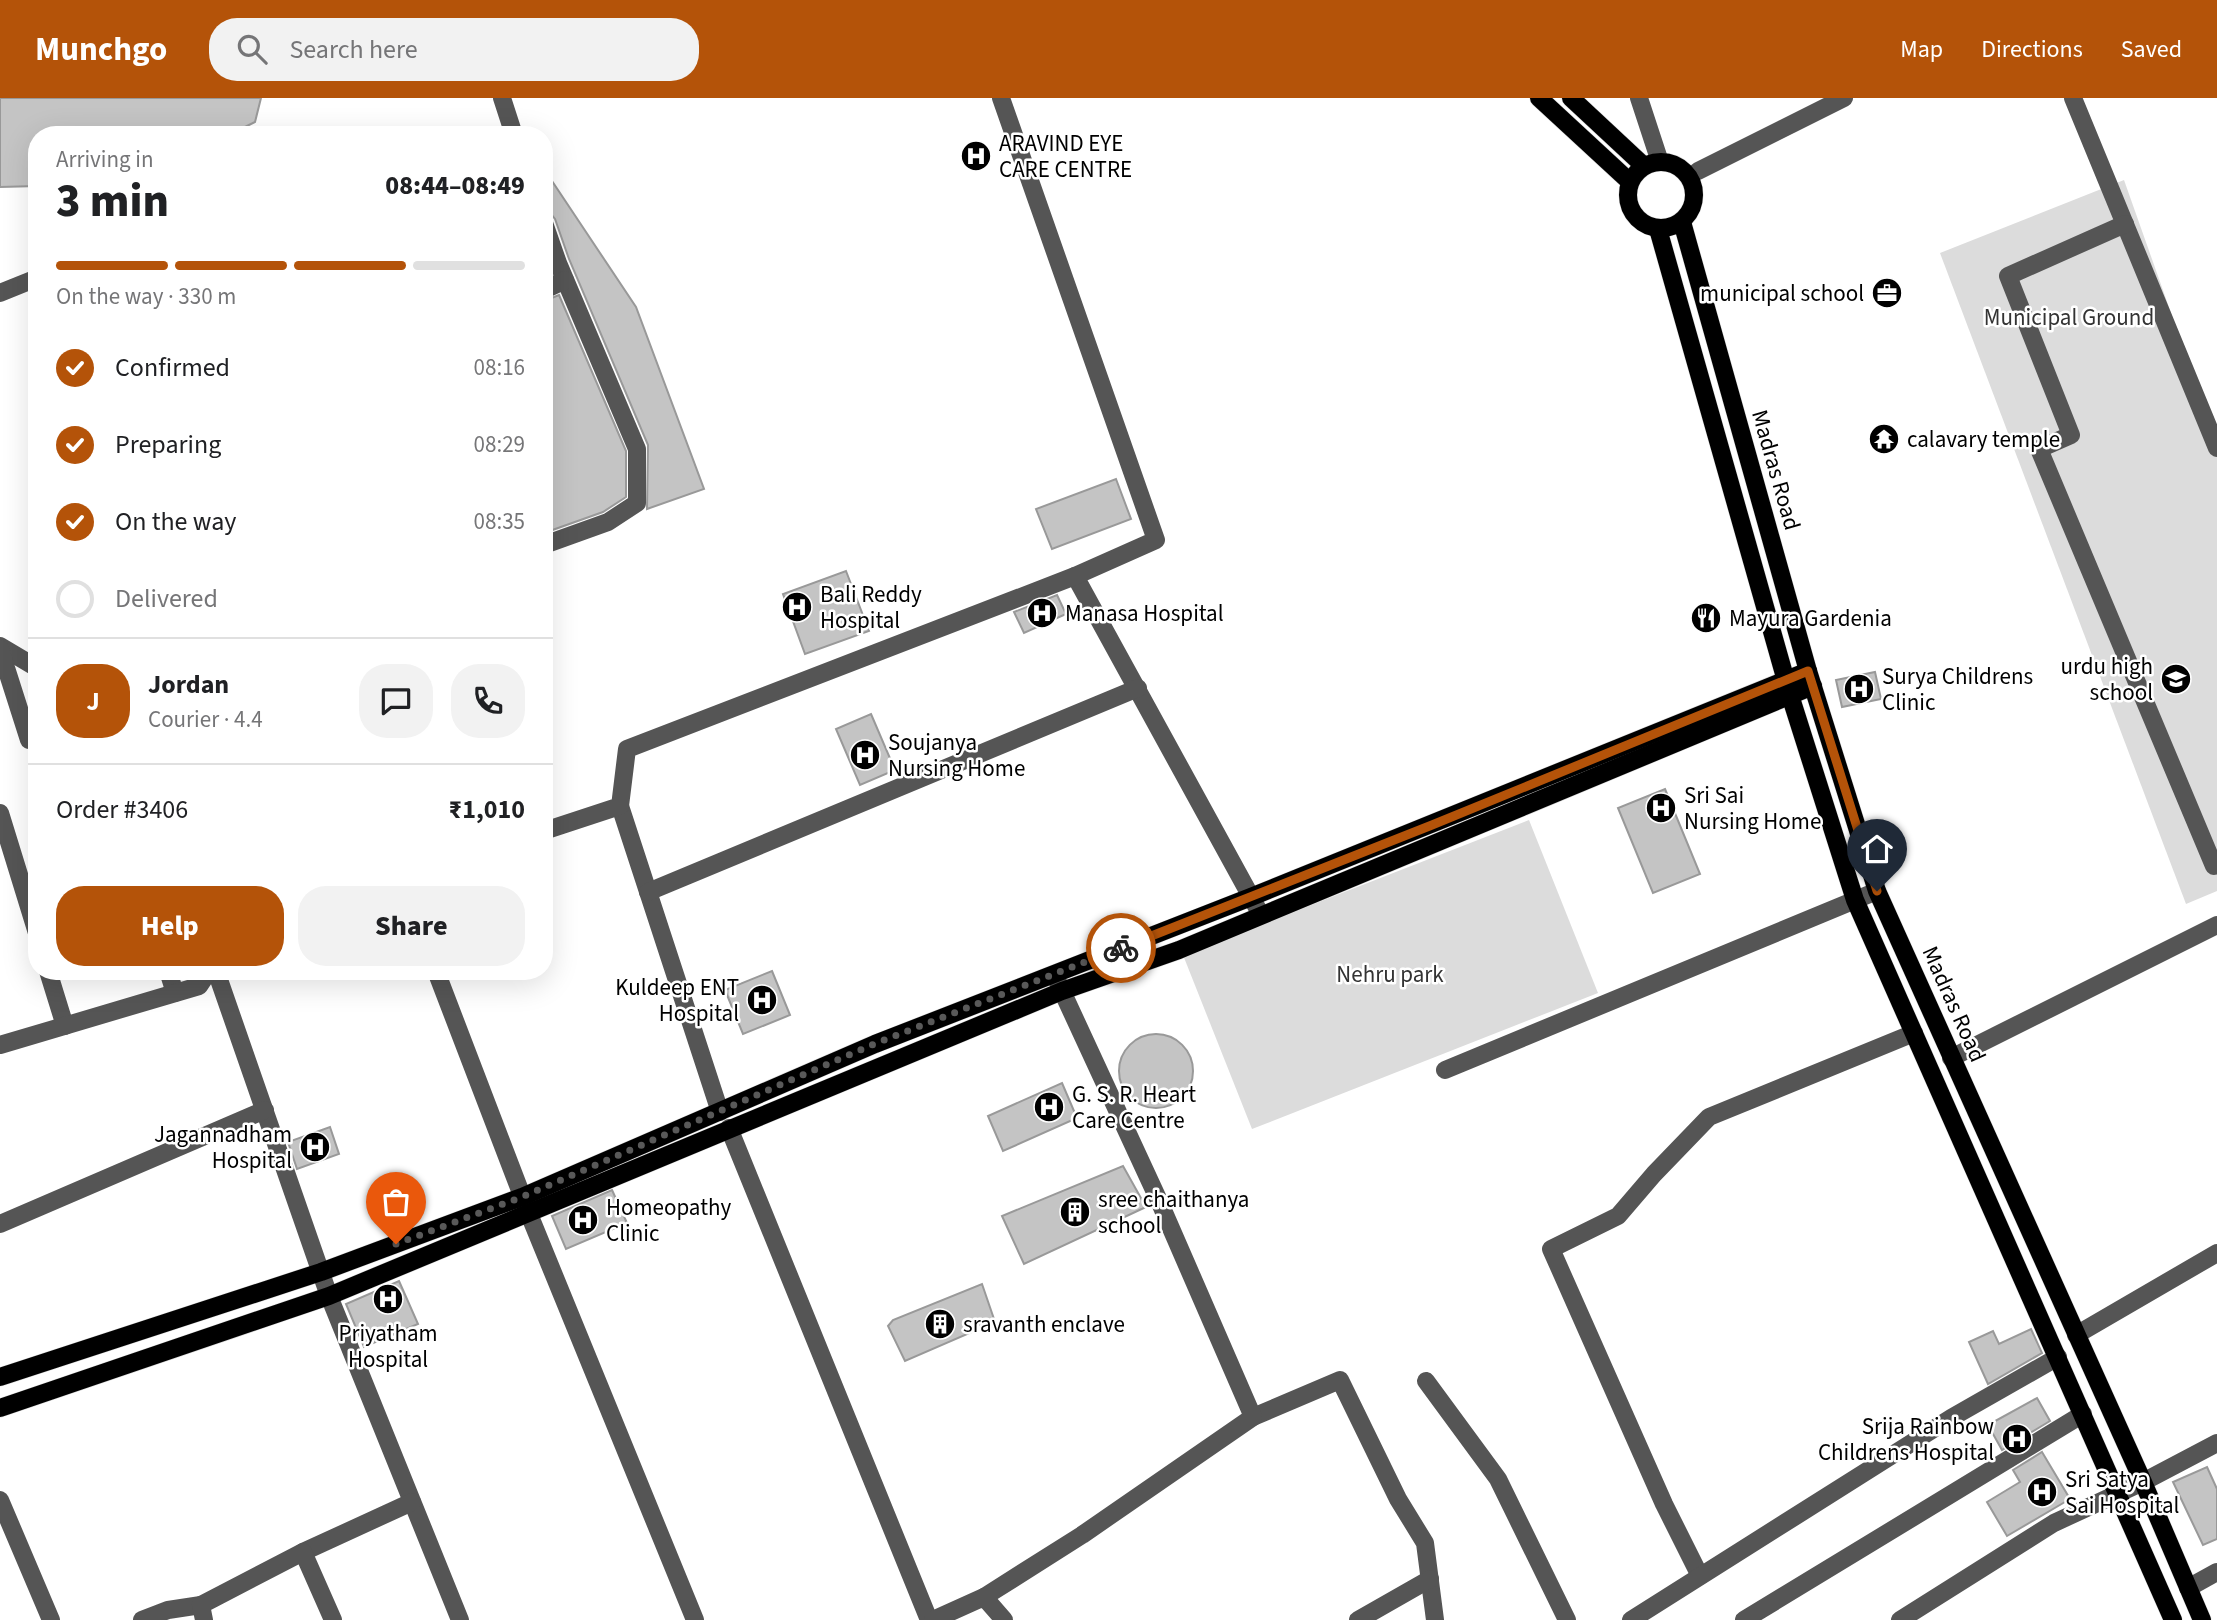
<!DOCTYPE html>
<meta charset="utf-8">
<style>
:root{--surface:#fff;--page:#f2f2f2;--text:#202124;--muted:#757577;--line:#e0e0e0;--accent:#b45309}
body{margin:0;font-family:"Source Sans 3",sans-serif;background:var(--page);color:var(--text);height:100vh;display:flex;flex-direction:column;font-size:26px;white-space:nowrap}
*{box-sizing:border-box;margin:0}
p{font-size:23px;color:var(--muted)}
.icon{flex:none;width:38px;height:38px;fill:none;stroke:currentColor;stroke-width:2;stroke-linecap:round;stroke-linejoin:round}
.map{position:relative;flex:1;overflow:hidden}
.details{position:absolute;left:28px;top:28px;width:525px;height:854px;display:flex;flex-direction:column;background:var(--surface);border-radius:28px;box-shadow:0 7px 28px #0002}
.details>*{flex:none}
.pin{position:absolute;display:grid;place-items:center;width:60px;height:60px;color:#fff;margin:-72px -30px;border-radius:50% 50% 50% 0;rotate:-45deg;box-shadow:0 0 7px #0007}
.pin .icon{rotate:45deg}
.courier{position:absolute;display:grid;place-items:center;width:70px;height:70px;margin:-35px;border:5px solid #b45309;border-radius:50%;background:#fff;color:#222;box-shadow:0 2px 9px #0007}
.overview em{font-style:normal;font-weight:800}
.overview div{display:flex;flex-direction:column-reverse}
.overview{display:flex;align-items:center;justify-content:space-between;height:119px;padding:0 28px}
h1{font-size:46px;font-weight:800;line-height:52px}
.bar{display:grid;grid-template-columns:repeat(4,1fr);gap:10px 7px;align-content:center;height:84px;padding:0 28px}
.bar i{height:9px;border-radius:5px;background:var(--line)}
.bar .active{background:var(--accent)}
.bar p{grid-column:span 4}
.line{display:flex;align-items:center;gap:18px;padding:0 28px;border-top:2px solid var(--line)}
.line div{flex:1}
.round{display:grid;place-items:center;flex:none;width:74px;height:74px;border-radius:28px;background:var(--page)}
ol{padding:0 28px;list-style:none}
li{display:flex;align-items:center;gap:21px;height:77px}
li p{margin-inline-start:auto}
li .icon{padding:7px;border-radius:50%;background:var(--accent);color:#fff;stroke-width:4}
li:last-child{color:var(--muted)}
li i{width:38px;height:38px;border:4px solid var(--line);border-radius:50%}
.cta{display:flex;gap:14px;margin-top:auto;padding:14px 28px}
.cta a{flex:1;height:80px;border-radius:28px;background:var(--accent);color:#fff;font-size:28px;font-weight:800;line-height:80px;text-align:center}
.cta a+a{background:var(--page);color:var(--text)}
header{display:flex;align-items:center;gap:42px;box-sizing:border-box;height:98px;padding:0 35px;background:var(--accent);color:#fff}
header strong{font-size:33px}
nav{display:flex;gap:38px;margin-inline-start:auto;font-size:24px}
.search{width:490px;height:63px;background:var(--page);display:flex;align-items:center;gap:18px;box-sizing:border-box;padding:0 24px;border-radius:28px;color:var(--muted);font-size:26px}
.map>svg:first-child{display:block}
.green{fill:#dcdcdc}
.building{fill:#c4c4c4;stroke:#999;stroke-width:2}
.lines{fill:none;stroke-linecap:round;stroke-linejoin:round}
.major-casing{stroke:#dbdbdb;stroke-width:19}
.minor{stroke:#555;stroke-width:18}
.major{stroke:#000;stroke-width:18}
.done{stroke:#595959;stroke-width:7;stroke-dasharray:0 12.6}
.route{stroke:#b45309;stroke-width:9}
.labels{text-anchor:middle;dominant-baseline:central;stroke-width:5;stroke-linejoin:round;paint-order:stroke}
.poi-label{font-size:23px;fill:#000;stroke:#fff;text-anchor:start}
.park-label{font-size:23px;fill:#333;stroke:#fff}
.street-label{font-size:23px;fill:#000;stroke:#fff}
</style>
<header>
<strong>Munchgo</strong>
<div class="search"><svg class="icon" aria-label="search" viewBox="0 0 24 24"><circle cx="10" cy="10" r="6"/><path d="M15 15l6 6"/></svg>Search here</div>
<nav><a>Map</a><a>Directions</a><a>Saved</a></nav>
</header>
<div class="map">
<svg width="2217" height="1522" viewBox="0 0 2217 1522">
<rect width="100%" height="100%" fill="#fff"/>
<!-- green -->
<g class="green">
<polygon points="2124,82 2217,345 2217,793 2186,806 1940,155"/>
<polygon points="1529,722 1598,895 1252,1031 1183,857"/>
</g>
<!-- building -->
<g class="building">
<polygon points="0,0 261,0 255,24 229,37 37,37 37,88 0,89"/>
<polygon points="544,71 636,209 704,391 647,411 648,347 569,161 555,121 551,116 544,114"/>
<polygon points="559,197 626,353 626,399 603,414 544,435 544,203"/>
<polygon points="1116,381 1131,421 1052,451 1036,411"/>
<polygon points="846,473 869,533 805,556 783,496"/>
<polygon points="1057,497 1066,516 1024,535 1014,514"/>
<polygon points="1875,574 1881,601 1842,609 1836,582"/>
<polygon points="871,616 895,672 860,687 836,631"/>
<polygon points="1665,691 1700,776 1653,795 1618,710"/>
<polygon points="772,873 790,917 743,936 725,892"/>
<circle cx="1156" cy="973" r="37"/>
<polygon points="1062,985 1077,1020 1003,1053 988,1018"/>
<polygon points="330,1029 339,1056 297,1071 288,1044"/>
<polygon points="1123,1068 1146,1109 1024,1166 1002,1118"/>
<polygon points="612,1092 627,1125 566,1151 552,1118"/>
<polygon points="399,1183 418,1226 364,1249 346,1206"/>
<polygon points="982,1186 995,1224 905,1263 888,1228 893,1222"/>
<polygon points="2031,1231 2042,1255 1988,1286 1969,1244 1993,1233 1999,1246"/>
<polygon points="2037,1300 2050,1323 2002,1352 1988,1327"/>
<polygon points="2042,1354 2070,1401 2007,1438 1987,1404 2020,1384 2013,1372"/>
<polygon points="2207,1369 2217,1391 2217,1441 2203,1447 2173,1384"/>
</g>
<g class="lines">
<!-- major casing -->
<g class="major-casing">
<g id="major">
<polyline points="1539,0 1630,84"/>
<polyline points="1571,0 1644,68"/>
<circle cx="1661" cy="97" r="33"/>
<polyline points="1682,124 1808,573 1877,793 2143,1384 2202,1522"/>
<polyline points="1658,131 1790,597 1855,802 2173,1522"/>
<polyline points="0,1279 321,1174 522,1099 875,946 1251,799 1808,573"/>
<polyline points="0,1310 329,1198 1062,893 1179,852 1813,588"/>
</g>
</g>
<!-- minor -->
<g class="minor">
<polyline points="502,0 514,37"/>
<polyline points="1639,0 1660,64"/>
<polyline points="2073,0 2217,350"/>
<polyline points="1698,73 1844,0"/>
<polyline points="544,125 558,165 637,351 637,405 608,424 544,447"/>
<polyline points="2125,126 2008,178 2071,337 2039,351 2214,768 2217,767"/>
<polyline points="544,192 565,182"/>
<polyline points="0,195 37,180"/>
<polyline points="1075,478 1261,817"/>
<polyline points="0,548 37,570"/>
<polyline points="0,551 29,642"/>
<polyline points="620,708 720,1014"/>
<polyline points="0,715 37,835"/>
<polyline points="544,733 620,708 627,651 1075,478 1156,442 1001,0"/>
<polyline points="648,794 1138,590"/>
<polyline points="48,873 65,928"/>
<polyline points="168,873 175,895"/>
<polyline points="216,873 329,1198 460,1522"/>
<polyline points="436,873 529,1116 695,1522"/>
<polyline points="0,947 199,888 209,873"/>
<polyline points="1951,960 2217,827"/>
<polyline points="1445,972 1877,793"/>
<polyline points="729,1030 929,1522"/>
<polyline points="0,1126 265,1012"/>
<polyline points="2076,1237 2217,1155"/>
<polyline points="1426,1283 1498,1381 1567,1522"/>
<polyline points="1253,1319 1340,1282 1398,1401 1425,1445 1435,1522"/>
<polyline points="0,1402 51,1522"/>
<polyline points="303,1454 412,1404"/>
<polyline points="1700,1478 1664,1406 1551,1151 1618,1118 1654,1076 1709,1019 1914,935"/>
<polyline points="2188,1490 2217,1474"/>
<polyline points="984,1499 1082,1437 1253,1319 1160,1105 1056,880"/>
<polyline points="142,1522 168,1512 201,1507"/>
<polyline points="204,1522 201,1507 303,1454 333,1522"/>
<polyline points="933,1522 984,1499 1004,1522"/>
<polyline points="1358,1522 1430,1481"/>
<polyline points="1631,1522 1951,1320 2058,1259"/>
<polyline points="1744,1522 2083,1316"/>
<polyline points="1900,1522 2054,1425 2143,1384 2217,1345"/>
</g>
<!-- major -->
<use href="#major" class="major"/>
</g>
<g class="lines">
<!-- done -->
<polyline class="done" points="396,1146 522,1099 874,946 1121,850"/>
<!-- route -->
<polyline class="route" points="1121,850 1432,727 1808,573 1877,793"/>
</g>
<!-- icons -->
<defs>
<g id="hospital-disc" transform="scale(1.575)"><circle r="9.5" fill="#000" stroke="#fff"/><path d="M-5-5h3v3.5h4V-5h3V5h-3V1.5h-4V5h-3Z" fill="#fff"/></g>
<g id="office-disc" transform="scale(1.575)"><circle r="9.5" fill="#000" stroke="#fff"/><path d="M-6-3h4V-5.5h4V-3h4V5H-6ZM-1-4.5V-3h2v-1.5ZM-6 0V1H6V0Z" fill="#fff"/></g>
<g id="temple-disc" transform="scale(1.575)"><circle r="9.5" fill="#000" stroke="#fff"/><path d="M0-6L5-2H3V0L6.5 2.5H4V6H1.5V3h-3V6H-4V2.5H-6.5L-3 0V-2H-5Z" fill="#fff"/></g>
<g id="restaurant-disc" transform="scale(1.575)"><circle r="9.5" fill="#000" stroke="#fff"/><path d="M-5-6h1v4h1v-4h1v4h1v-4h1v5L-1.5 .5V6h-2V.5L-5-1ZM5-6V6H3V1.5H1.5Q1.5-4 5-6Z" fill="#fff"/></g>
<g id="school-disc" transform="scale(1.575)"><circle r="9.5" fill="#000" stroke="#fff"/><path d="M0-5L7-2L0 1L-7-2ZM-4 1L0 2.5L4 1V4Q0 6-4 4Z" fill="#fff"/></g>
<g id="building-disc" transform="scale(1.575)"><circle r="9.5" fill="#000" stroke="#fff"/><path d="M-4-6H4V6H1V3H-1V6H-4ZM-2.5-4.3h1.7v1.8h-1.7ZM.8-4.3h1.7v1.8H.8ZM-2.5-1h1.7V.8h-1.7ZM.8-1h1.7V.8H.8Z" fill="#fff"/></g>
</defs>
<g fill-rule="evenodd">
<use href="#hospital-disc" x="976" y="58"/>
<use href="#office-disc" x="1887" y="195"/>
<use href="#temple-disc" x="1884" y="341"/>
<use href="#hospital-disc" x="797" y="509"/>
<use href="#hospital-disc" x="1042" y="515"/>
<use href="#restaurant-disc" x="1706" y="520"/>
<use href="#school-disc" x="2176" y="581"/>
<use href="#hospital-disc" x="1859" y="591"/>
<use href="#hospital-disc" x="865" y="657"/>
<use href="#hospital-disc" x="1661" y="710"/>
<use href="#hospital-disc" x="762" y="902"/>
<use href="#hospital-disc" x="1049" y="1009"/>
<use href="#hospital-disc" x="315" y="1049"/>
<use href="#building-disc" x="1075" y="1114"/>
<use href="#hospital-disc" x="583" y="1122"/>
<use href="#hospital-disc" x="388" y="1201"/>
<use href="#building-disc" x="940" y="1226"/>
<use href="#hospital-disc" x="2017" y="1341"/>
<use href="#hospital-disc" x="2042" y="1394"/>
</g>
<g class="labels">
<!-- poi labels -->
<g class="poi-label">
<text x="999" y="45">ARAVIND EYE<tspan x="999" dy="26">CARE CENTRE</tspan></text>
<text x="1864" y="195" text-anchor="end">municipal school</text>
<text x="1907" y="341">calavary temple</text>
<text x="820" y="496">Bali Reddy<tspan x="820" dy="26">Hospital</tspan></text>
<text x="1065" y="515">Manasa Hospital</text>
<text x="1729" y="520">Mayura Gardenia</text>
<text x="2153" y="568" text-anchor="end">urdu high<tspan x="2153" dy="26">school</tspan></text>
<text x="1882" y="578">Surya Childrens<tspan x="1882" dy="26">Clinic</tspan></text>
<text x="888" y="644">Soujanya<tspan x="888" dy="26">Nursing Home</tspan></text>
<text x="1684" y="697">Sri Sai<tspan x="1684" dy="26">Nursing Home</tspan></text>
<text x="739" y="889" text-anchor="end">Kuldeep ENT<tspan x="739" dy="26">Hospital</tspan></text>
<text x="1072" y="996">G. S. R. Heart<tspan x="1072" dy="26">Care Centre</tspan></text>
<text x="292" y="1036" text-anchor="end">Jagannadham<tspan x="292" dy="26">Hospital</tspan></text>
<text x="1098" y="1101">sree chaithanya<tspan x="1098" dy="26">school</tspan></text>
<text x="606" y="1109">Homeopathy<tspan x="606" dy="26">Clinic</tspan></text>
<text x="963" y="1226">sravanth enclave</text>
<text x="388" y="1235" text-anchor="middle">Priyatham<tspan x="388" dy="26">Hospital</tspan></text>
<text x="1994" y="1328" text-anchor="end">Srija Rainbow<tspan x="1994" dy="26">Childrens Hospital</tspan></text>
<text x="2065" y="1381">Sri Satya<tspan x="2065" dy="26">Sai Hospital</tspan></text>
</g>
<!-- park labels -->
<g class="park-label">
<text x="2069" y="219">Municipal Ground</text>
<text x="1390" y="876">Nehru park</text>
</g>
<!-- street labels -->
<g class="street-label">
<text transform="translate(1776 372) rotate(74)">Madras Road</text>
<text transform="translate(1954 906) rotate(66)">Madras Road</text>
</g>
</g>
</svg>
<div class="pin" style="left:396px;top:1146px;background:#ea580c"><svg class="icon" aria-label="bag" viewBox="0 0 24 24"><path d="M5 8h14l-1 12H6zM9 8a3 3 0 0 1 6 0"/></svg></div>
<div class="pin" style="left:1877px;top:793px;background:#1f2937"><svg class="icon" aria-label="home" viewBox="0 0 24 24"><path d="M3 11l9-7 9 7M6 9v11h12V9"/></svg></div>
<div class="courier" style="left:1121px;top:850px"><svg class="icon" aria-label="bike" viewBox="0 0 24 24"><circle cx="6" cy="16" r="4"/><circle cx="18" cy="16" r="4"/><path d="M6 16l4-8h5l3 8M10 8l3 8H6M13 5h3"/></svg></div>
<section class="details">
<div class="overview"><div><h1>3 min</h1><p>Arriving in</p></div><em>08:44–08:49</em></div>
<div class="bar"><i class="active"></i><i class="active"></i><i class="active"></i><i></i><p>On the way · 330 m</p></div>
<ol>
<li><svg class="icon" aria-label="check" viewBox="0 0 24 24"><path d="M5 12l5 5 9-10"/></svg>Confirmed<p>08:16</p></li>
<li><svg class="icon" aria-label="check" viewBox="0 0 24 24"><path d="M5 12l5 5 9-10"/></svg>Preparing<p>08:29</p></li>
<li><svg class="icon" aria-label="check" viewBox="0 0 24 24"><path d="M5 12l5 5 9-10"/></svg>On the way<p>08:35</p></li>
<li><i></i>Delivered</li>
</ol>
<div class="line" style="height:126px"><b class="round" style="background:var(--accent);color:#fff">J</b><div><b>Jordan</b><p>Courier · 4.4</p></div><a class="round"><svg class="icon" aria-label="chat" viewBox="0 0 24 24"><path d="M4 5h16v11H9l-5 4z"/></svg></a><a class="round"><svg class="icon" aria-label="phone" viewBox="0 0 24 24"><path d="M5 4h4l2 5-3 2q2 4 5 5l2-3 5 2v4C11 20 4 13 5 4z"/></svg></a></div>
<div class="line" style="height:91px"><div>Order #3406</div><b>₹1,010</b></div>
<div class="cta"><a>Help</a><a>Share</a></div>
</section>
</div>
